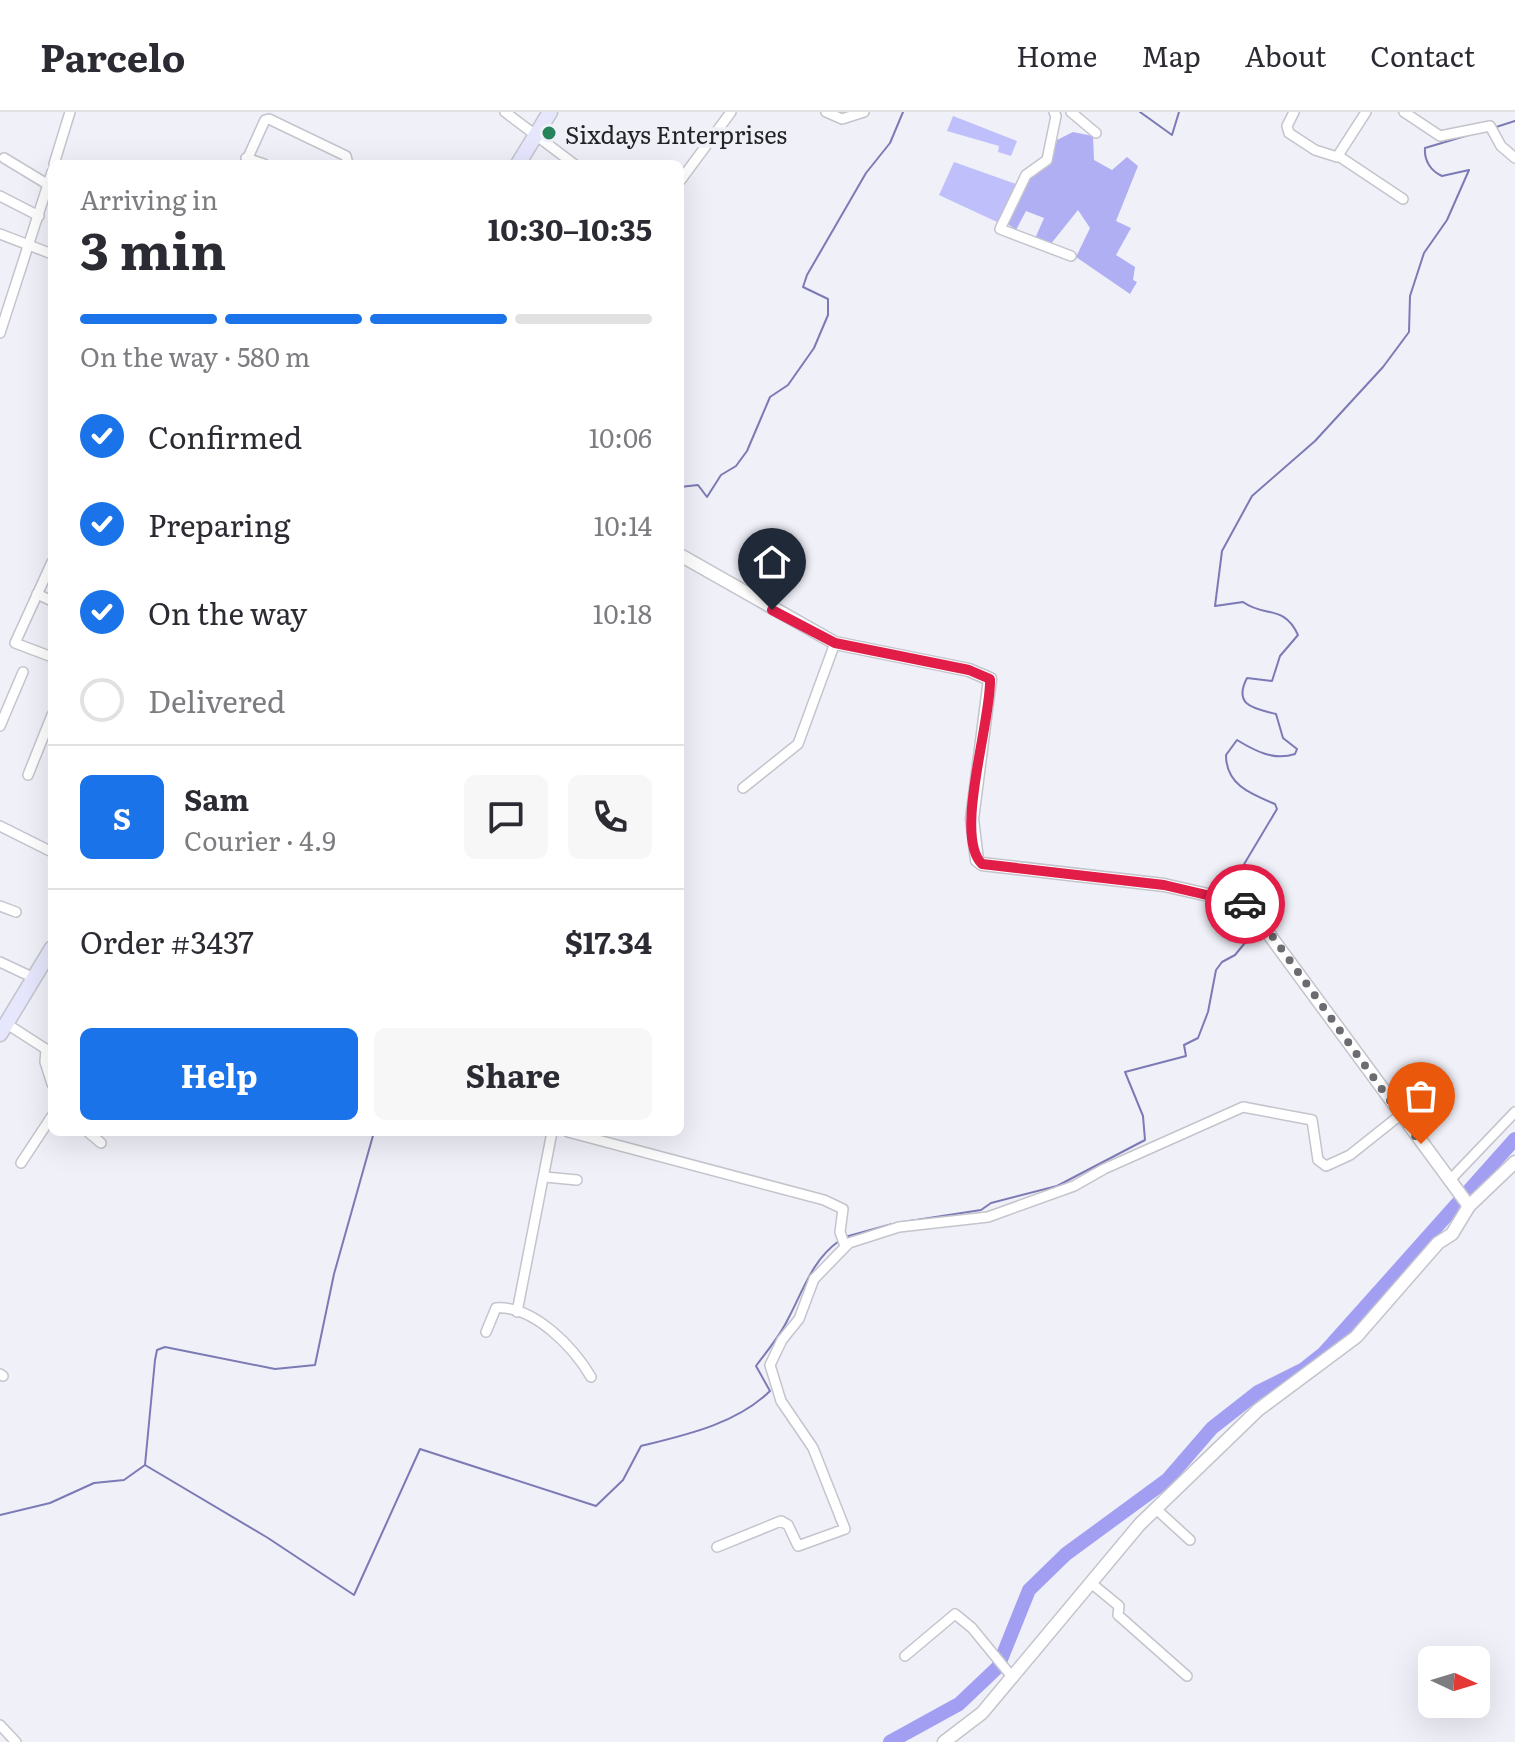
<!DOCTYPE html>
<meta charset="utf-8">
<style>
:root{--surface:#fff;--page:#f7f7f7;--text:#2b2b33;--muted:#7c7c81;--line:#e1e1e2;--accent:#1a73e8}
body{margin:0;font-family:Literata,serif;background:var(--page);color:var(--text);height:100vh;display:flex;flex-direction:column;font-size:30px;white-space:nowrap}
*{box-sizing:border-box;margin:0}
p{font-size:26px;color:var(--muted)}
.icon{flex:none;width:44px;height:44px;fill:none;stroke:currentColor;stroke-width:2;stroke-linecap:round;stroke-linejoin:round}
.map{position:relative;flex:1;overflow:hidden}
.details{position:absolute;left:48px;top:48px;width:636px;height:976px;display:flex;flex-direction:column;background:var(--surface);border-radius:12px;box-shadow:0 8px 32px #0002}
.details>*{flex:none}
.needle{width:52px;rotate:94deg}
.tools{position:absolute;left:1418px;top:1534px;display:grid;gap:16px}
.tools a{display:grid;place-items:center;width:72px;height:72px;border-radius:12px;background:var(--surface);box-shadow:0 8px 32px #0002;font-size:40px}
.pin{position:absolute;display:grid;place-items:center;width:68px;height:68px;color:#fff;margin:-82px -34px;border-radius:50% 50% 50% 0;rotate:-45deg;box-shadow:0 0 8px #0007}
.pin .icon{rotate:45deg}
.courier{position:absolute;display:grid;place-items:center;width:80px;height:80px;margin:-40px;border:6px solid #e11d48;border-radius:50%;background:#fff;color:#222;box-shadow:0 2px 10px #0007}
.headline em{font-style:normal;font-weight:700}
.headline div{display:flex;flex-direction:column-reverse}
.headline{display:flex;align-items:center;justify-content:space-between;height:136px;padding:0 32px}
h1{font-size:52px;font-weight:700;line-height:60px}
.bar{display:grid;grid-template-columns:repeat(4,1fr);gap:12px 8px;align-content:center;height:96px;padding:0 32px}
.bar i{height:10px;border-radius:6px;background:var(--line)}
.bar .active{background:var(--accent)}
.bar p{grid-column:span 4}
.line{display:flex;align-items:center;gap:20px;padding:0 32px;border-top:2px solid var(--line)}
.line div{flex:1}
.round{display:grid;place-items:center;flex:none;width:84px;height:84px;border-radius:12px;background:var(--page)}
ol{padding:0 32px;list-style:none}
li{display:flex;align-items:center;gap:24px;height:88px}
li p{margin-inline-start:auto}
li .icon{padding:8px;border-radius:50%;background:var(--accent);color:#fff;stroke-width:4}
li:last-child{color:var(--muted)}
li i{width:44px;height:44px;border:4px solid var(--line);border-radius:50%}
.button{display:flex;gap:16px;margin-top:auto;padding:16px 32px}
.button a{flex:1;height:92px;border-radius:12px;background:var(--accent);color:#fff;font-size:32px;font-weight:700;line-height:92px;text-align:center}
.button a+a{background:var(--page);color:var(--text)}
header{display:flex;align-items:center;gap:48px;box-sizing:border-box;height:112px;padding:0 40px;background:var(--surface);border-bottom:2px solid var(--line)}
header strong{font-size:38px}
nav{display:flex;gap:44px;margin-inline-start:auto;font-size:28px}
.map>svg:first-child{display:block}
.green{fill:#bfbffb}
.forest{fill:#b0aff3}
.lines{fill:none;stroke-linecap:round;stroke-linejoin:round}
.stream{stroke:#7c7ab5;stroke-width:2}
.river{stroke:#a29ff2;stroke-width:14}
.minor-casing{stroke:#c4c4cd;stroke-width:12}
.tertiary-casing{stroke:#c4c4cd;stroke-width:15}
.secondary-casing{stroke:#c4c4cd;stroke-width:17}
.minor{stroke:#fff;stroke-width:9}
.tertiary{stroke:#fff;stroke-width:12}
.secondary{stroke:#e6e6fc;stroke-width:14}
.done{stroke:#6b6b70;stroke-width:8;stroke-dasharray:0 14.4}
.route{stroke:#e11d48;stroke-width:10}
.poi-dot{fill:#27845a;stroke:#f0f0f9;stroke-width:3}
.labels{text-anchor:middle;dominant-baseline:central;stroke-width:8;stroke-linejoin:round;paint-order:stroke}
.poi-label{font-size:24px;fill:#242427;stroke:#f0f0f9;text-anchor:start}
</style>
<header>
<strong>Parcelo</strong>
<nav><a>Home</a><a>Map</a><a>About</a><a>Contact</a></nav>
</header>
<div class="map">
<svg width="1515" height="1630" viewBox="0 0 1515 1630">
<rect width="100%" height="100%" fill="#f0f0f9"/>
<!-- green -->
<g class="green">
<polygon points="953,4 1017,29 1011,44 998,40 999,34 947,19"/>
<polygon points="954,50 1019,73 997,110 939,83"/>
</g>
<!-- forest -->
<polygon class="forest" points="1073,20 1093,24 1094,48 1112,58 1127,45 1138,54 1116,109 1131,116 1116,143 1135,155 1133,168 1137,170 1130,182 1076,145 1090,116 1078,98 1050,133 1034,129 1044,106 1026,99 1016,118 1006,111 1025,69 1051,52 1057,28"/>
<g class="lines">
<!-- stream -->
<g class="stream">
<polyline points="1140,0 1172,23 1179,0"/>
<polyline points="1493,16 1515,9"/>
<polyline points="680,375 698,373 707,385 721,363 736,354 747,339 770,285 788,273 814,236 828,203 828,187 803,175 807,163 866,61 890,31 903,0"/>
<path d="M1264 807 1274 795 1240 759 1277 697 1275 692C1251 682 1226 673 1226 643L1237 628C1255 639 1274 649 1295 642L1297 637 1283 626 1276 602C1257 597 1232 595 1247 566L1272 569 1280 544 1298 523C1284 492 1265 506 1243 490L1215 494 1222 439 1252 384 1315 329 1383 255 1409 220 1410 184 1424 141 1447 108 1469 58 1442 64C1431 59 1424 49 1425 36L1472 22"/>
<polyline points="903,1110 981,1098 991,1091 1057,1074 1145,1028 1143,1004 1125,960 1186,944 1184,933 1198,926 1208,900 1216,858 1222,850 1235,843 1258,815"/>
<polyline points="845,1125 892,1112"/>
<path d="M145 1353 268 1426 354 1483 420 1337 596 1394 623 1368 641 1334C686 1323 736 1312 770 1279L756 1254C767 1239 780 1224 788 1207 803 1179 812 1148 839 1129"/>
<polyline points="0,1403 50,1391 94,1371 124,1368 145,1353 155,1248 157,1238 165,1235 275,1257 315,1253 334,1162 374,1020"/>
</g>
<!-- river -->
<polyline class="river" points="890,1630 959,1592 998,1555 1029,1478 1066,1442 1167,1368 1212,1316 1258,1280 1304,1257 1324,1241 1515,1027"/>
<!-- minor casing -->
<g class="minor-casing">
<g id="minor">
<polyline points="505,0 574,52"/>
<polyline points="826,0 842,7 864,0"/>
<polyline points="1054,0 1056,4 1047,48 1026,63 1000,117 1071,144"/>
<polyline points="1071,0 1096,21"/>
<polyline points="1294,0 1287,14 1289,21 1315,38 1337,45 1366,0"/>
<polyline points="1404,0 1440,24 1490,14 1501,34 1515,46"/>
<polyline points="1340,45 1403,87"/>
<polyline points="4,46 52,75"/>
<polyline points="246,46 264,52"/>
<polyline points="54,52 70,0"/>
<polyline points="245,52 265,8 269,7 346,44 348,52"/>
<polyline points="680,69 731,0"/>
<polyline points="0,84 39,104"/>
<polyline points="0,122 52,142"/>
<polyline points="0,221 52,60"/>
<polyline points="52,450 15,531 52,545"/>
<polyline points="37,482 52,489"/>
<polyline points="0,614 23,560"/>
<polyline points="28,663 52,603"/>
<polyline points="743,676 798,632 835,531"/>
<polyline points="0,714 52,740"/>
<polyline points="0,794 16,800"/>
<polyline points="0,850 34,866"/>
<polyline points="7,912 52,941"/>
<polyline points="46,937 45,950 52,972"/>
<polyline points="88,1020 101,1031"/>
<polyline points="568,1020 824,1088 843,1097 840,1120 845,1134"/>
<polyline points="21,1051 52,1004"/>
<polyline points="545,1065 577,1068"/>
<polyline points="1449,1069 1515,1000"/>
<polyline points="517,1200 552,1020"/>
<path d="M486 1220 496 1196C534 1193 574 1236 591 1265"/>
<polyline points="0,1262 3,1264"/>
<polyline points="1156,1397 1190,1428"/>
<polyline points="717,1435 781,1409 788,1413 798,1434 845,1417 813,1336 781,1289 770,1253 782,1228 799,1207 814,1167 849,1131 899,1115 988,1105 1074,1074 1104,1057 1243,995 1312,1008 1318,1048 1326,1054 1350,1043 1399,1004"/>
<polyline points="1091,1471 1119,1494 1118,1503 1187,1564"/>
<polyline points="905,1544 955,1502 972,1516 1013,1566"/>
<polyline points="0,1613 16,1630"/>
</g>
</g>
<!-- tertiary casing -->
<g class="tertiary-casing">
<g id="tertiary">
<polyline points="680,443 835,531 969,558 990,567 972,707 977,748 982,752 1164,773 1239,790 1249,795 1469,1094"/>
<polyline points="944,1630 982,1601 1140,1412 1258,1298 1356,1225 1438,1131 1452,1122 1469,1094 1515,1050"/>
</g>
</g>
<!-- secondary casing -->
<g class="secondary-casing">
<g id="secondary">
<polyline points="518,52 550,0"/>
<polyline points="0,922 52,836"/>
</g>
</g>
<!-- minor -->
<use href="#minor" class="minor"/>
<!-- tertiary -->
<use href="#tertiary" class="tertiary"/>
<!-- secondary -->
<use href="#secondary" class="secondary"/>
</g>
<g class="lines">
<!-- done -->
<polyline class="done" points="1245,792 1258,804 1421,1032"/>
<!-- route -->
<path class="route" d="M772 498 835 531 969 558 990 567C992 607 953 724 982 752L1164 773 1245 792"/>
</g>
<!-- markers -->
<circle class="poi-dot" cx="549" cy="21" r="8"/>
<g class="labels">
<!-- poi labels -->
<g class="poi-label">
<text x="565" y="21">Sixdays Enterprises</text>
</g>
</g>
</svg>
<div class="tools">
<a><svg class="needle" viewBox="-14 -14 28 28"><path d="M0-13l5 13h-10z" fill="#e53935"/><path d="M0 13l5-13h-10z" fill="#7c7c81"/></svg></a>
</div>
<div class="pin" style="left:1421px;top:1032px;background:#ea580c"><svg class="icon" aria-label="bag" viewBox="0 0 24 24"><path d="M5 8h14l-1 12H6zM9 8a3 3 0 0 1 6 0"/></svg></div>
<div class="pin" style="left:772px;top:498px;background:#1f2937"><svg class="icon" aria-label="home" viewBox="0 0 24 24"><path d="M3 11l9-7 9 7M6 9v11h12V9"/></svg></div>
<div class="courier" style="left:1245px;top:792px"><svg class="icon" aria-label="car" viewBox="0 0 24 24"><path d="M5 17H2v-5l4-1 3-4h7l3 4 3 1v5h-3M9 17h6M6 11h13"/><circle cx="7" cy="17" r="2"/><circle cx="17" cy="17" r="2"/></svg></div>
<section class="details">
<div class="headline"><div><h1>3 min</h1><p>Arriving in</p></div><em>10:30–10:35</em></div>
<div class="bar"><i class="active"></i><i class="active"></i><i class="active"></i><i></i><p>On the way · 580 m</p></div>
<ol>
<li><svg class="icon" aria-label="check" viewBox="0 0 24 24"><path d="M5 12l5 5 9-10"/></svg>Confirmed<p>10:06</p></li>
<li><svg class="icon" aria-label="check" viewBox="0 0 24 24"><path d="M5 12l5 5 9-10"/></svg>Preparing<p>10:14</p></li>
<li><svg class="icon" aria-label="check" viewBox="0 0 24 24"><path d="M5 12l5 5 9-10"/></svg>On the way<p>10:18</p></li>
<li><i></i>Delivered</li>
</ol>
<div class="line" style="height:144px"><b class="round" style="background:var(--accent);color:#fff">S</b><div><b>Sam</b><p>Courier · 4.9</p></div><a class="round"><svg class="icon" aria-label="chat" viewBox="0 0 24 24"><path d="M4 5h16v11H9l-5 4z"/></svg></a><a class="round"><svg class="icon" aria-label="phone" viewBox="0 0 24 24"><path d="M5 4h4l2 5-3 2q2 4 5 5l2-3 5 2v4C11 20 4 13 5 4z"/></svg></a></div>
<div class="line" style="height:104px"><div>Order #3437</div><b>$17.34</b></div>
<div class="button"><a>Help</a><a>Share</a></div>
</section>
</div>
